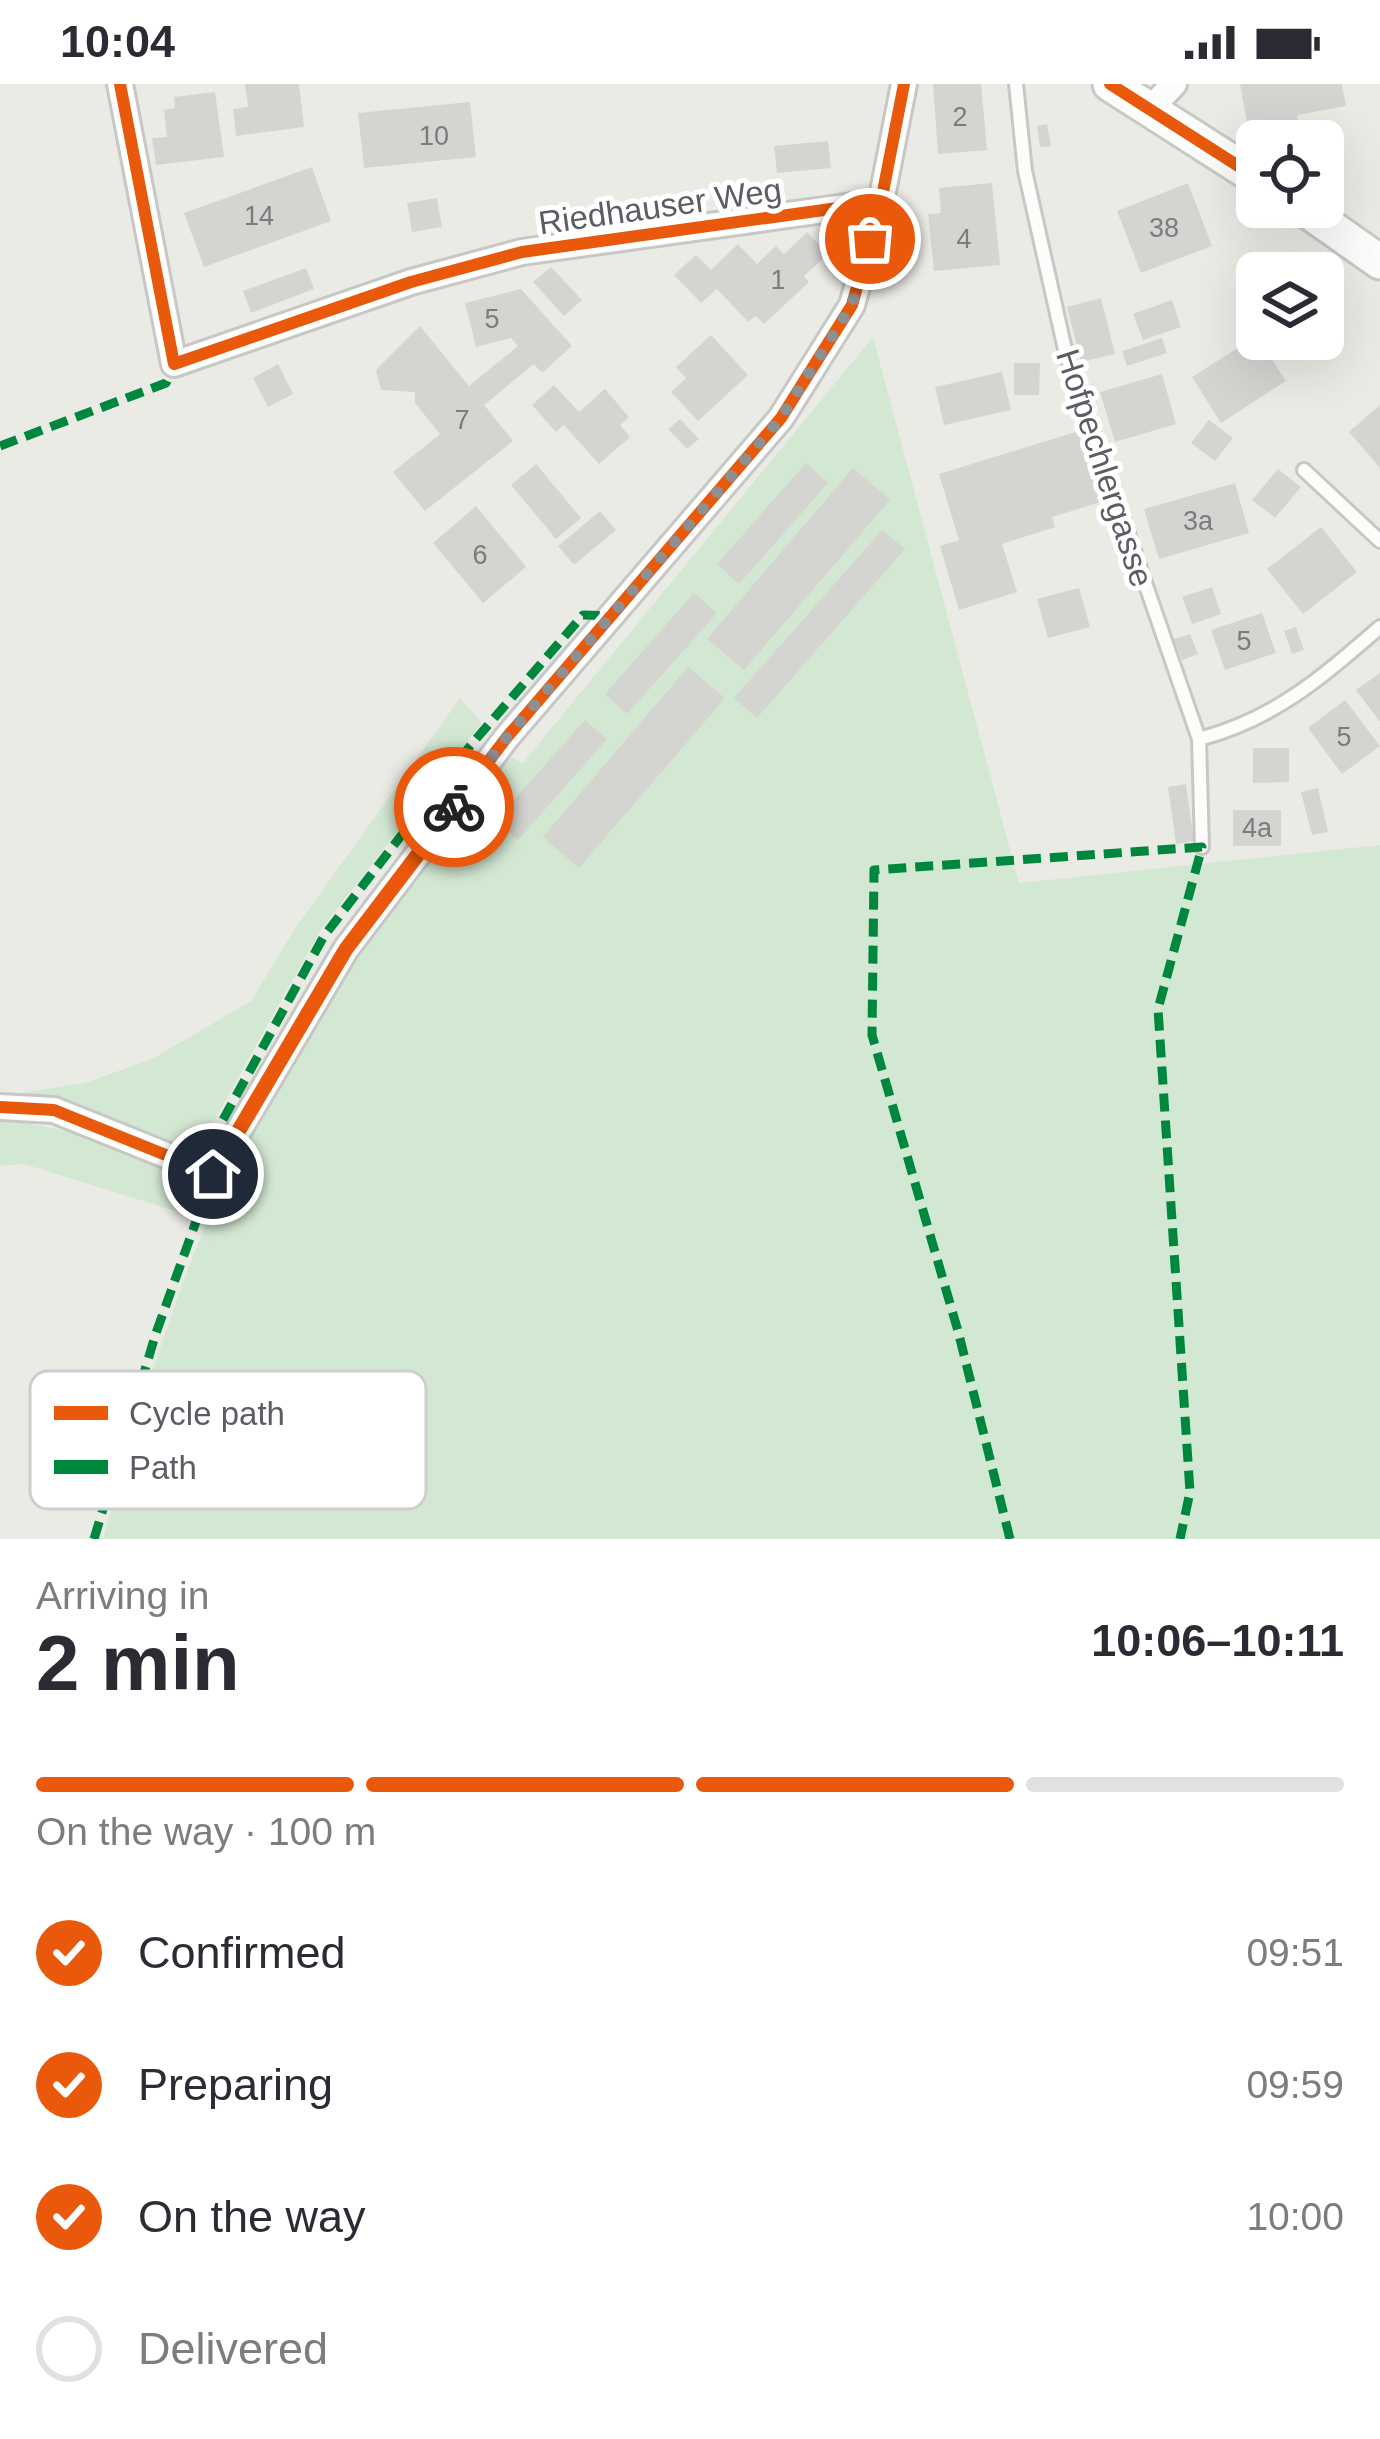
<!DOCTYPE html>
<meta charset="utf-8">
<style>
:root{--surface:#fff;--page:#f2f2f3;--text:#2b2b33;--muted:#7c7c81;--line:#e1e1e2;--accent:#ea580c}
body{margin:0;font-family:Helvetica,sans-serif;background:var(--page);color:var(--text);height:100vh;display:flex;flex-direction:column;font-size:45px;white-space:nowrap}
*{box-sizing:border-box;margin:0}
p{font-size:39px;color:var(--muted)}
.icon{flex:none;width:66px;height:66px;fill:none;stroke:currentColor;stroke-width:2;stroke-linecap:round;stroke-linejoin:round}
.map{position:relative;height:1455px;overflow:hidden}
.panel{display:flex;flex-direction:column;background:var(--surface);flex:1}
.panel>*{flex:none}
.tools{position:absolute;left:1236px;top:36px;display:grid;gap:24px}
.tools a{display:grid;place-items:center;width:108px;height:108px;border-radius:18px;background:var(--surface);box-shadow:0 12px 48px #0002;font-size:60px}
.pin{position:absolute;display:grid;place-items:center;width:102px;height:102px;color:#fff;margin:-51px;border:6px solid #fff;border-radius:50%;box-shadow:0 3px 12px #0007}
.courier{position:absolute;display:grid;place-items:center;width:120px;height:120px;margin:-60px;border:9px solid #ea580c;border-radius:50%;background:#fff;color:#222;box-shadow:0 3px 15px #0007}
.overview em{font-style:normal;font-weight:800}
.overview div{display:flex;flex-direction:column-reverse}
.overview{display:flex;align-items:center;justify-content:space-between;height:204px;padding:0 36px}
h1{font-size:78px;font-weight:800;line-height:90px}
.bar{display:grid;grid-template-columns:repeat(4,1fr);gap:18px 12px;align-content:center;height:144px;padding:0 36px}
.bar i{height:15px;border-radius:9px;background:var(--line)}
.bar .selected{background:var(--accent)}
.bar p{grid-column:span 4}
ol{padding:0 36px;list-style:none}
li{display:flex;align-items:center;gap:36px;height:132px}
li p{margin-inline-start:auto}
li .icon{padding:12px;border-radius:50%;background:var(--accent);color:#fff;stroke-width:4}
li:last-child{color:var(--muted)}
li i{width:66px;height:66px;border:6px solid var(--line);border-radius:50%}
.status{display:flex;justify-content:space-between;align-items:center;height:84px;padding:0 60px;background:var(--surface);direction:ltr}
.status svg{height:33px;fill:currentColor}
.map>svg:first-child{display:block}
.green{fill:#d3e8d3}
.building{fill:#d4d4d1}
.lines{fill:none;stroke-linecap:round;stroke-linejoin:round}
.lane-casing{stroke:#c7c8c6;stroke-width:18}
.street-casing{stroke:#c7c8c6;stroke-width:30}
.secondary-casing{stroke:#c8c8c7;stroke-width:39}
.lane{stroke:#fcfcfb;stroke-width:12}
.street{stroke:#fcfcfb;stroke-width:24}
.secondary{stroke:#fcfcfb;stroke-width:33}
.quiet{stroke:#00873e;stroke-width:9;stroke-dasharray:18 9;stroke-linecap:butt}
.cycleway-casing{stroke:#fff;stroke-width:20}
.cycleway{stroke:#e8590c;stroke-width:12}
.done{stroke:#8d8f91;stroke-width:12;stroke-dasharray:0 21.6}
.route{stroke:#ea580c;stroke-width:15}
.labels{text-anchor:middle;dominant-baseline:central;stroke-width:10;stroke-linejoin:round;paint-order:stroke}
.number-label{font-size:27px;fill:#7a7b7f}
.street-label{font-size:33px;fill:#5b5d63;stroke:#fff}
.key{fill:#fff;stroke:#ceced0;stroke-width:3}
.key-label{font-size:33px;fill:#5b5d63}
</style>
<div class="status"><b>10:04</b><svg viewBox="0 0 49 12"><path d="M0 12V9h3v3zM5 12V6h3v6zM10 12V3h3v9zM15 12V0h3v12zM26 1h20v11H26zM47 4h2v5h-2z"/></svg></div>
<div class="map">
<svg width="1380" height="1455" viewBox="0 0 1380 1455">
<rect width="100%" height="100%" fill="#ebebe6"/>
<!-- green -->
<g class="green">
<path d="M873 253 1019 799 1380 761V1455H103C154 1268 214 1081 322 917 378 832 448 753 510 671L522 680Z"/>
<polygon points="460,614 482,639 320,847 209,1046 193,1059 175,1058 84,1025 8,1011 85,999 152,975 251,917 294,846"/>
<path d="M0 1036C49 1041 165 1062 185 1110L182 1129 24 1080 0 1082Z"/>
</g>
<!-- building -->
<g class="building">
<polygon points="245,0 299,0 304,43 236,52 233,25 248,23"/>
<polygon points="933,0 981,0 987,66 938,70"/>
<polygon points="1240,0 1342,0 1346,22 1297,31 1298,41 1249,50"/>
<polygon points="215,8 224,73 156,81 152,54 167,53 164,26 175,24 174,13"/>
<polygon points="470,18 476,73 364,84 358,29"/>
<polygon points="1047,40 1051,62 1040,63 1037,42"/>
<polygon points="828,57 831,84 777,89 774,62"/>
<polygon points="312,83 331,137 204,183 184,129"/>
<polygon points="992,99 1000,181 934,187 928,130 941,129 939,104"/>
<polygon points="1188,99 1212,162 1141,189 1117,127"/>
<polygon points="437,114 442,143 412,148 407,119"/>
<polygon points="807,148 828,170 804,192 809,198 764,240 756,232 748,238 717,205 701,219 674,191 696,171 711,186 738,160 757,180 776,162 784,170"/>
<polygon points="551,183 582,216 564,232 533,198"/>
<polygon points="306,184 314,205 251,229 243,207"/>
<polygon points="521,205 572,262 542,289 534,280 484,321 513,357 425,427 393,388 440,350 415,319 415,308 381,306 376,286 420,242 469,302 518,262 511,254 476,263 465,219"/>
<polygon points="1101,214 1115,270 1081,278 1067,223"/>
<polygon points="1172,216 1181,243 1143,256 1133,230"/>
<polygon points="1251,244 1286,297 1221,339 1192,293 1241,262 1236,254"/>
<polygon points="711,251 748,291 698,337 671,308 686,294 676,283"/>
<polygon points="1162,254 1167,269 1127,282 1122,267"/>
<polygon points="1014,279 1040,279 1039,311 1014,311"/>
<polygon points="278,280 293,310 268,323 253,294"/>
<polygon points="1002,288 1011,326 944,341 935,303"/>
<polygon points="1162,290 1176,340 1115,358 1100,308"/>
<polygon points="554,301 579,328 605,305 629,333 620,341 630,353 599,380 564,341 556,348 532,321"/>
<polygon points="1380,321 1380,384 1349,348"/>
<polygon points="680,335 699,355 687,365 668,345"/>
<polygon points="1209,336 1233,354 1215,377 1191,359"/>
<polygon points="1082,346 1104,417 1052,433 1055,443 1002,460 1017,508 959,526 940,462 959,456 939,390"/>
<polygon points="806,379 828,399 739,500 717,480"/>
<polygon points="536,380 581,434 556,455 511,401"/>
<polygon points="853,384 890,416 744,586 707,555"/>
<polygon points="1278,385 1301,403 1275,434 1252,416"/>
<polygon points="1235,399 1249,449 1159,475 1144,425"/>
<polygon points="476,422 526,483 483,519 433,459"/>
<polygon points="600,427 616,446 574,481 558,462"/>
<polygon points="1321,443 1357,488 1303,530 1267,485"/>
<polygon points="882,446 905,465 757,634 734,614"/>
<polygon points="1212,503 1221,530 1192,540 1182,513"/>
<polygon points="1079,504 1090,543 1048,554 1037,515"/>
<polygon points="694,509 717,529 627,630 605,610"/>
<polygon points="1262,529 1276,569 1225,586 1211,546"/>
<polygon points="1296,543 1304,566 1292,570 1284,547"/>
<polygon points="1190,550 1198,570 1182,576 1174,555"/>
<polygon points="688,583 725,614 579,784 543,753"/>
<polygon points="1380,589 1380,638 1356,606"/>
<polygon points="1345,616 1380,662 1342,690 1308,644"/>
<polygon points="585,636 607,655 518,756 496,736"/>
<polygon points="1253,664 1289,664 1289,698 1253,699"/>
<polygon points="1186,700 1194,757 1176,760 1168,703"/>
<polygon points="1318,704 1328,748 1312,751 1301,708"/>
<rect x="1233" y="726" width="48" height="36"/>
</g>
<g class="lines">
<!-- lane casing -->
<g class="lane-casing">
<g id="lane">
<polyline points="1016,0 1025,87 1066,270 1199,655 1202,763"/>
<polyline points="1304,386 1380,457"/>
<path d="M1199 655C1275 635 1321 594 1380 543"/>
</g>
</g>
<!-- street casing -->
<g class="street-casing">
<g id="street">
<polyline points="120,0 174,280 411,198 522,168 881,118"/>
<polyline points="1149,26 1174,0"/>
<polyline points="0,1023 54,1026 213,1090 346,865 507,653 781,334 852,221 881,118 904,0"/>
</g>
</g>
<!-- secondary casing -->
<g class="secondary-casing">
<g id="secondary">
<polyline points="1110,0 1257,94"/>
<polyline points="1302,123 1380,178"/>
</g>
</g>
<!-- lane -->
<use href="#lane" class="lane"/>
<!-- street -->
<use href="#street" class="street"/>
<!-- secondary -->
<use href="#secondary" class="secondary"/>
<!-- quiet -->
<g class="quiet">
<polyline points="0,362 166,299 174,280"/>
<polyline points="197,1083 324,852 470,662 583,531 614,532"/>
<polyline points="94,1455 156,1249 213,1090"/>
<polyline points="1010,1455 958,1247 872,951 874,786 1202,763 1158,925 1190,1408 1180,1455"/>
</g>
<!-- cycleway casing -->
<g class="cycleway-casing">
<g id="cycleway">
<polyline points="120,0 174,280 411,198 522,168 881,118"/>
<polyline points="1110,0 1257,94"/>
<polyline points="0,1023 54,1026 213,1090 346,865 507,653 781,334 852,221 881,118 904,0"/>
</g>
</g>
<!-- cycleway -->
<use href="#cycleway" class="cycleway"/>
</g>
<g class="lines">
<!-- done -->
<polyline class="done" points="454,723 507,653 781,334 852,221 870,155"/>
<!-- route -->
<polyline class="route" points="213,1090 346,865 454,723"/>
</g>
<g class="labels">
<!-- number labels -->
<g class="number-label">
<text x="960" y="33">2</text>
<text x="434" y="52">10</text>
<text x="259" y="132">14</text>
<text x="1164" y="144">38</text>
<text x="964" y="155">4</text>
<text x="778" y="196">1</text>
<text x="492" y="235">5</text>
<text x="462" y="336">7</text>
<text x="1198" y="437">3a</text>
<text x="480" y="471">6</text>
<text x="1244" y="557">5</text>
<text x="1344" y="653">5</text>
<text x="1257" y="744">4a</text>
</g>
<!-- street labels -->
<g class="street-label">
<text transform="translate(660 122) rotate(-8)">Riedhauser Weg</text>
<text transform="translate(1105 384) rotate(72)">Hofpechlergasse</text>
</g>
</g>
<!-- legend -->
<rect x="30" y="1287" width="396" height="138" rx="18" class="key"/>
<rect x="54" y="1322" width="54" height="14" fill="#e8590c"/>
<rect x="54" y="1376" width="54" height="14" fill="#00873e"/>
<g class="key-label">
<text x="129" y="1341">Cycle path</text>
<text x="129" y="1395">Path</text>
</g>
</svg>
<div class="tools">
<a><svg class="icon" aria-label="locate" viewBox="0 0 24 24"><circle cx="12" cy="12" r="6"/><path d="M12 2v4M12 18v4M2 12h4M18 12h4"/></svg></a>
<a><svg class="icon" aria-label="layers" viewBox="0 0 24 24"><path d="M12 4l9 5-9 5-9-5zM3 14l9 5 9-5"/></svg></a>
</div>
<div class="pin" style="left:870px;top:155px;background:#ea580c"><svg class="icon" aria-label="bag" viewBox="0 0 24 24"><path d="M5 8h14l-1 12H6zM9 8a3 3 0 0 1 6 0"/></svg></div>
<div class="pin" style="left:213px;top:1090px;background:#1f2937"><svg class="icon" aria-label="home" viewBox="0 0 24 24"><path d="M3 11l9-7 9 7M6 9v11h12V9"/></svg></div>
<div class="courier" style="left:454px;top:723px"><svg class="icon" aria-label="bike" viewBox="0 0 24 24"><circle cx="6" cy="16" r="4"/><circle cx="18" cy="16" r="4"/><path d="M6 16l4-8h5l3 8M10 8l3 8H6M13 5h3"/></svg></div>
</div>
<section class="panel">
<div class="overview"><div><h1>2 min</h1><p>Arriving in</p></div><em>10:06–10:11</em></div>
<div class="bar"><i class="selected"></i><i class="selected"></i><i class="selected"></i><i></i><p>On the way · 100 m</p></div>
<ol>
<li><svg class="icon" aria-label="check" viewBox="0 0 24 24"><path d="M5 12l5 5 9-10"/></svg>Confirmed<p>09:51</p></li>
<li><svg class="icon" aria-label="check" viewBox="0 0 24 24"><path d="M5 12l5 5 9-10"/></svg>Preparing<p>09:59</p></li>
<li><svg class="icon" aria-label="check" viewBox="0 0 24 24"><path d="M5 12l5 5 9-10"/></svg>On the way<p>10:00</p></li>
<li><i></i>Delivered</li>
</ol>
</section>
